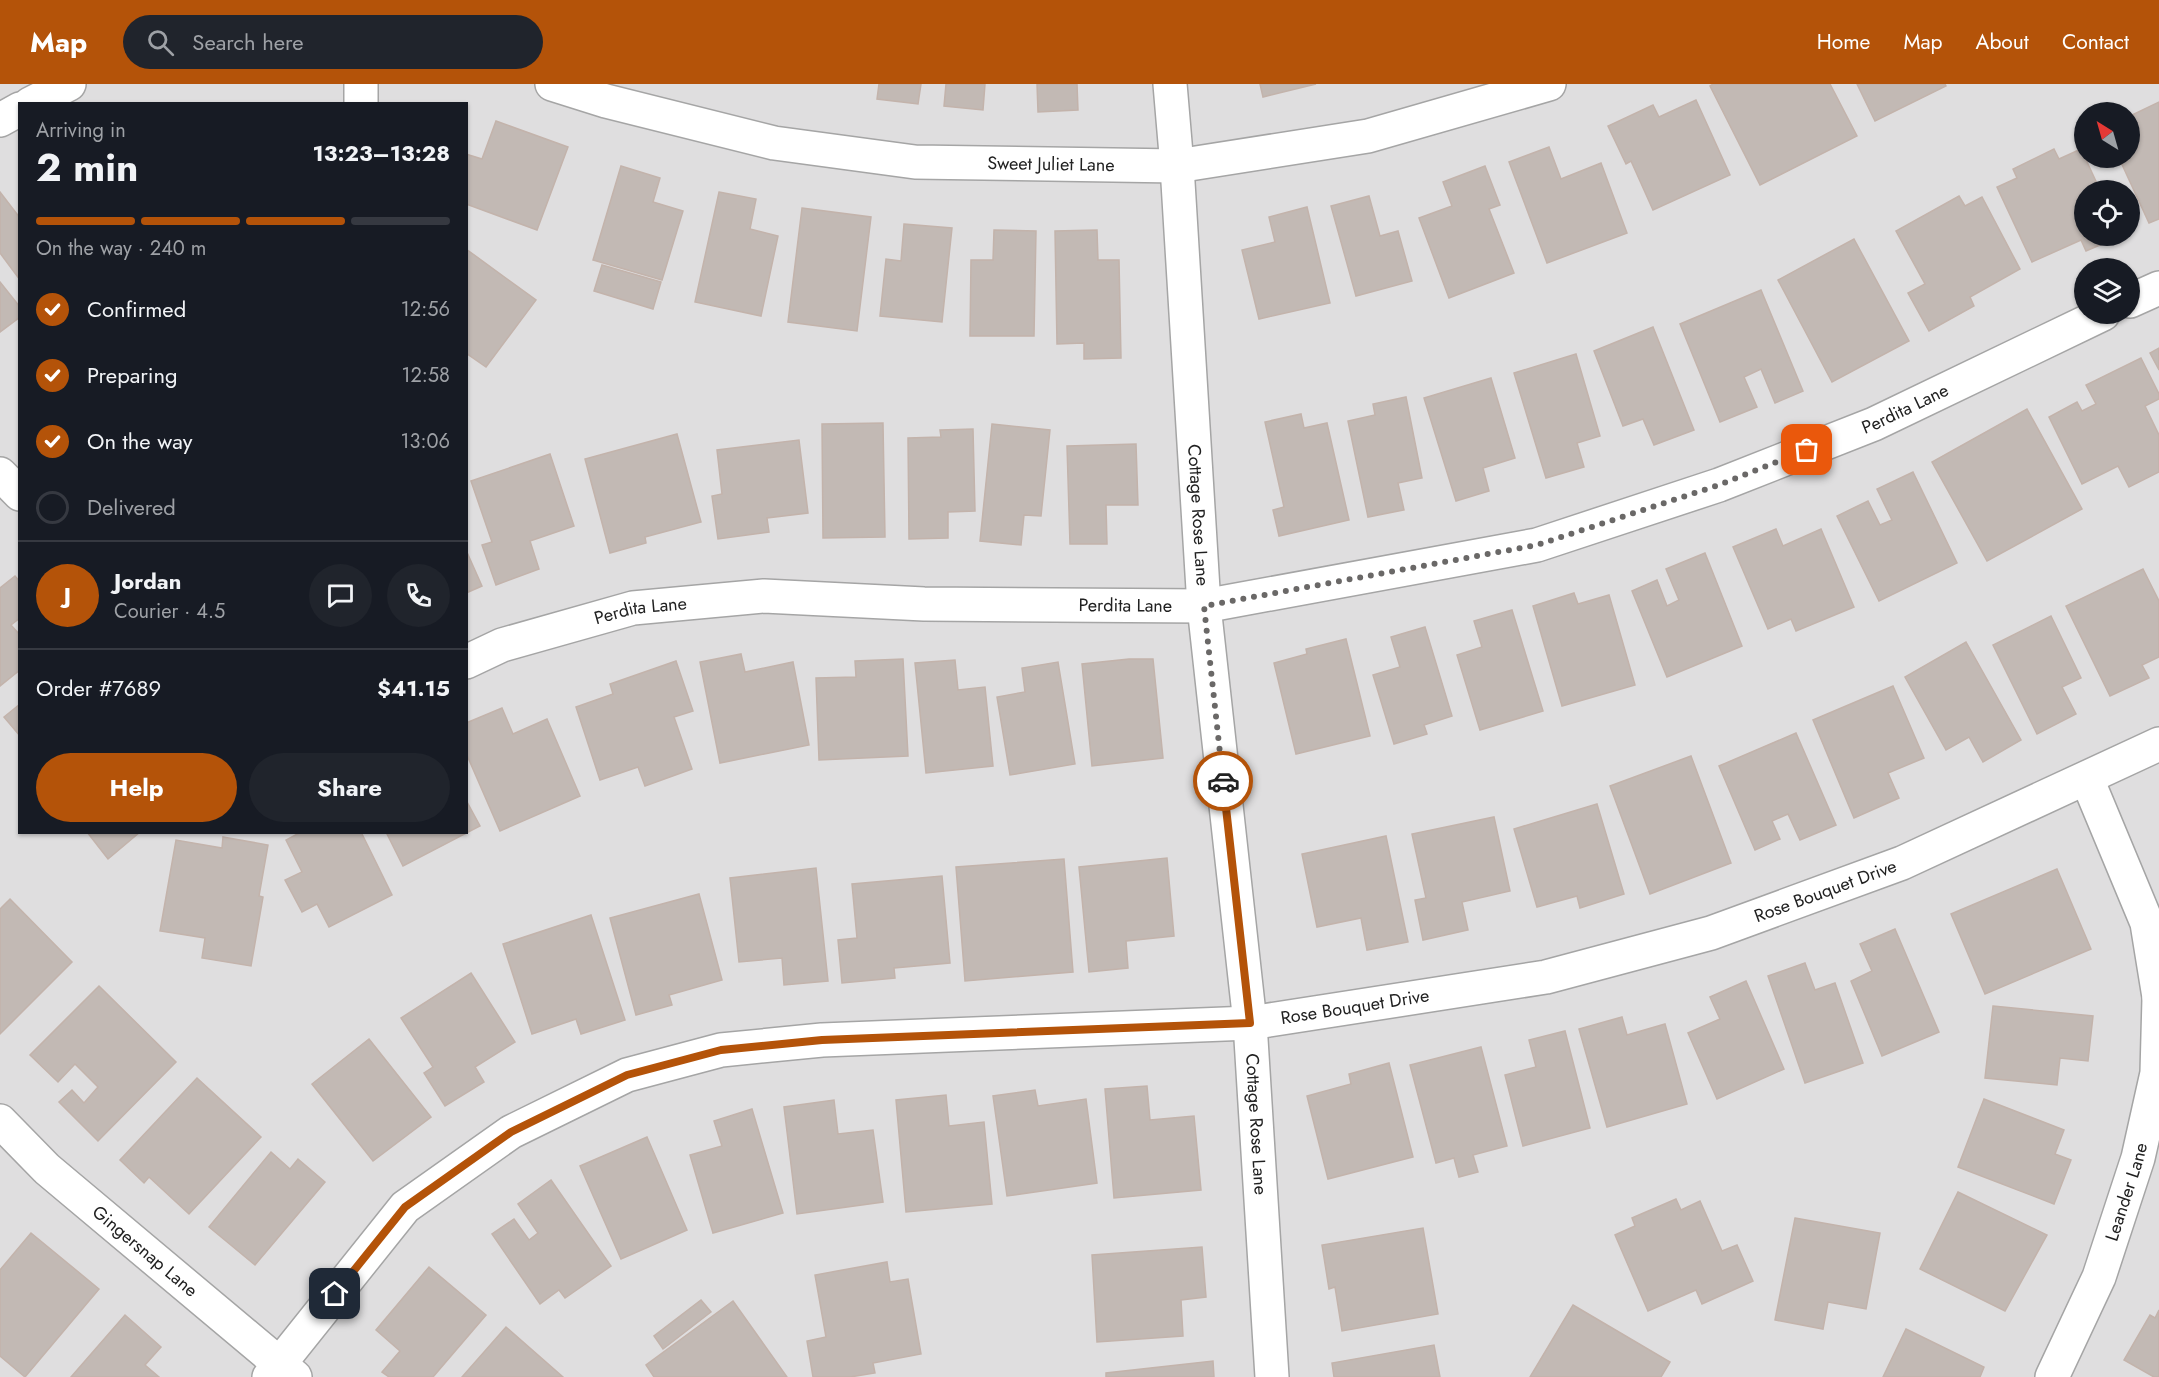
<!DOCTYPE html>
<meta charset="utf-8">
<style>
:root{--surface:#171b24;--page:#20242c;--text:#f1f3f6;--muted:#9ea1a6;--line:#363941;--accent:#b45309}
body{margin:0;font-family:Jost,sans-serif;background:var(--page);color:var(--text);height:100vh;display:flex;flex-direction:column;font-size:22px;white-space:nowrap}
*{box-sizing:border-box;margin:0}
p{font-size:20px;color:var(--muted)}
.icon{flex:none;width:33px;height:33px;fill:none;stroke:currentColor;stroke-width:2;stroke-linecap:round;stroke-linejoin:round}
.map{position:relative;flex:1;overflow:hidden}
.side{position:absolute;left:18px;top:18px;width:450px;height:732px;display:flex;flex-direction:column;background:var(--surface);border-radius:0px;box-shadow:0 2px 4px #0004}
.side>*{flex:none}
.needle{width:39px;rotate:323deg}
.tools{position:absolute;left:2074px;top:18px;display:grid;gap:12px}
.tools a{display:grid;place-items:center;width:66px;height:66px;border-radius:50%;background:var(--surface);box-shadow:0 2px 4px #0004;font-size:30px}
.pin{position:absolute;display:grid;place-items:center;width:51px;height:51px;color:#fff;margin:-26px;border-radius:12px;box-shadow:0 3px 9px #0006}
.courier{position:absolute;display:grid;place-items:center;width:60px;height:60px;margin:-30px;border:4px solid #b45309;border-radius:50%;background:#fff;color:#222;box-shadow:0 2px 8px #0007}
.head em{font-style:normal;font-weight:700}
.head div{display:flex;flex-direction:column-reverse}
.head{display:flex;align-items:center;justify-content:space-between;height:102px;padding:0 18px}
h1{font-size:39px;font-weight:700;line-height:45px}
.bar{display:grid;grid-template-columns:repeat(4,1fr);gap:9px 6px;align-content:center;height:72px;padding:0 18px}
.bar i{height:8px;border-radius:4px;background:var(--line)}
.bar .selected{background:var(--accent)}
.bar p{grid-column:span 4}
.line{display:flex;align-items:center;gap:15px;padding:0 18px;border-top:2px solid var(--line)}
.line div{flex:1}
.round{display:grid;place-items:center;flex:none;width:63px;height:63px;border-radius:32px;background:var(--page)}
ol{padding:0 18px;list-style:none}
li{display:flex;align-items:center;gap:18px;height:66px}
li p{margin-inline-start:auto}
li .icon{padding:6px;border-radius:50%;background:var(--accent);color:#fff;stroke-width:4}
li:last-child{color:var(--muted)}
li i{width:33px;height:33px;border:3px solid var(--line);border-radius:50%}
.primary-button{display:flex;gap:12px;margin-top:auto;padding:12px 18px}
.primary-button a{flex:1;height:69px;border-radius:36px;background:var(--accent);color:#fff;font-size:24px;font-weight:700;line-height:69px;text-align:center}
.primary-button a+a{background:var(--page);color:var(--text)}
header{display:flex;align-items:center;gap:36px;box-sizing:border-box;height:84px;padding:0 30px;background:var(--accent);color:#fff}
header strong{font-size:28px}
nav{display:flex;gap:33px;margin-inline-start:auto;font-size:21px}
.search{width:420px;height:54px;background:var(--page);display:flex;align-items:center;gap:15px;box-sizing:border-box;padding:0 21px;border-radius:33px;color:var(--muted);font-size:22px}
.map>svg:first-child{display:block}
.residential{fill:#dfdedf;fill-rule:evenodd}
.building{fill:#c2b9b4;stroke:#c3b3ab;stroke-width:1.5}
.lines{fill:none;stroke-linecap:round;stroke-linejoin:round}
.street-casing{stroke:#a5a5a5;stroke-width:36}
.street{stroke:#fff;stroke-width:33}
.done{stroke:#6a6867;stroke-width:6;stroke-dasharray:0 10.8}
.route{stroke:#b45309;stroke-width:8}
.labels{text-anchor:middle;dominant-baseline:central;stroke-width:4.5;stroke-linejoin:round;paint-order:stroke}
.street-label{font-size:18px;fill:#212121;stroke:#fff}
</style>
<header>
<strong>Map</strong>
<div class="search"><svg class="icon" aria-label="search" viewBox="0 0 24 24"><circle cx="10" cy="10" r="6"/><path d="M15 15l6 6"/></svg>Search here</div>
<nav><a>Home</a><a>Map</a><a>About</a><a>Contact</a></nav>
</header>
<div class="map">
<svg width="2159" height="1293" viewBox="0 0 2159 1293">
<rect width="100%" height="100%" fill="#f2ede8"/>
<!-- residential -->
<path class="residential" d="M0 0H2159V1293H0ZM20 20H466V748H20ZM2085 28H2130V74H2085ZM2085 106H2130V152H2085ZM2085 184H2130V230H2085Z"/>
<!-- building -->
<g class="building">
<polygon points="879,0 921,0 918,20 877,15"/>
<polygon points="946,0 985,0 983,26 944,22"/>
<polygon points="1037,0 1077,0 1078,26 1038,28"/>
<polygon points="1260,0 1316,0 1263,13"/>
<polygon points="1713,0 1830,0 1857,52 1760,101 1710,2"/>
<polygon points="1857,0 1945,0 1946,2 1875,37"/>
<polygon points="1696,16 1730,91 1653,126 1631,77 1626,80 1608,42 1653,21 1659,33"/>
<polygon points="2159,18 2159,135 2149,139 2119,74 2130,74 2130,32"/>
<polygon points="496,37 568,63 537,146 466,120 466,70 482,75"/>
<polygon points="1549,63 1561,95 1601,79 1627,149 1547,179 1509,78"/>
<polygon points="2054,65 2059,75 2081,65 2100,106 2085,106 2085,152 2121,152 2086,167 2081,156 2032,178 1997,103 2017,94 2013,85"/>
<polygon points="621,82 660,94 653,118 683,127 662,196 593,176"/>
<polygon points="1485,82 1500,121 1489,125 1514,189 1449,214 1419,134 1452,122 1443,98"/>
<polygon points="0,108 20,134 20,196 0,169"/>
<polygon points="719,108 756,115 750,145 778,152 761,232 695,218"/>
<polygon points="1369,112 1380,152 1398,147 1412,197 1356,212 1331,122"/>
<polygon points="1959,112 1965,122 1982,113 2020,185 1970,213 1974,222 1929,247 1908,209 1925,200 1896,147"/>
<polygon points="1307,123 1330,219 1259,235 1242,166 1275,158 1269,133"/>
<polygon points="802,124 871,133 857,247 788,238"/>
<polygon points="904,140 952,144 942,238 880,232 886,175 901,177"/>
<polygon points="994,146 1036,147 1034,252 970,252 971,176 993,176"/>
<polygon points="1097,146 1098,176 1119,176 1121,274 1084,275 1084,259 1057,260 1055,147"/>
<polygon points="1854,155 1909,257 1832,298 1778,196"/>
<polygon points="466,165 536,216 486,283 466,269"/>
<polygon points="602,181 661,198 653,225 594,207"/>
<polygon points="0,198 20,223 20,233 0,248"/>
<polygon points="1761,206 1803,307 1775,319 1761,285 1744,293 1757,323 1720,338 1680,240"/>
<polygon points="1653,243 1694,346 1654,361 1643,335 1623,342 1594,267"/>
<polygon points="2159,264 2159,286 2150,269"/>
<polygon points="1576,270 1600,352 1577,359 1584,383 1546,394 1514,289"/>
<polygon points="2141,274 2159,310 2159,315 2145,322 2159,351 2159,388 2129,403 2118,382 2082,400 2049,333 2077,318 2082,327 2096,320 2086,301"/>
<polygon points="1491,294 1515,374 1483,384 1489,407 1456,417 1424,314"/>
<polygon points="1406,313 1422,394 1398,399 1404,426 1368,433 1348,337 1375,331 1373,320"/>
<polygon points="2027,325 2082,425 1987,477 1932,378"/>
<polygon points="1301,330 1304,344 1327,339 1349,436 1279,452 1273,426 1284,423 1265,338"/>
<polygon points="883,339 885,453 823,454 822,340"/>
<polygon points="992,340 1050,346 1041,432 1024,431 1021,461 980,457"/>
<polygon points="973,345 975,427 948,428 948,454 909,455 908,354 941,353 940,346"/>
<polygon points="677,350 701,438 645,453 646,459 610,469 585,375"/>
<polygon points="799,356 808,429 767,434 769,448 718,455 712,412 722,410 717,366"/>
<polygon points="1136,360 1138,421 1106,421 1107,460 1070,460 1067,362"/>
<polygon points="550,370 574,442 530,457 539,485 496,501 482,461 492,458 471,397"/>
<polygon points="1913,388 1957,479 1879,517 1837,432 1868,417 1880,441 1892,436 1877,405"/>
<polygon points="1776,445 1783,462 1821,445 1854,523 1796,547 1791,535 1768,545 1733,463"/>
<polygon points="466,466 482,502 466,509"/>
<polygon points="1705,469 1742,562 1667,593 1632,507 1657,496 1667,522 1679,516 1666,485"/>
<polygon points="2143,485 2159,517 2159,573 2142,581 2149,594 2110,612 2066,522"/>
<polygon points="15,492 20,498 20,534 11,541 20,551 20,586 0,602 0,504"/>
<polygon points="1574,509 1578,520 1609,511 1635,601 1562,622 1533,522"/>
<polygon points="1512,526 1543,627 1480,646 1457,571 1482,563 1474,537"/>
<polygon points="2051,532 2081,594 2062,603 2076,630 2037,650 1993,561"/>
<polygon points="1425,543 1452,632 1424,641 1427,650 1394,660 1373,591 1400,583 1391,553"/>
<polygon points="1346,555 1370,652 1296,670 1274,579 1307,570 1306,565"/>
<polygon points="1966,558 2021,656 1983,678 1969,653 1946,666 1905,593"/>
<polygon points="741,570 745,588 793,578 809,661 720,679 700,578"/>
<polygon points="903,575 908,672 819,676 816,594 856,593 855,577"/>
<polygon points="1129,575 1153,575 1163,674 1092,682 1082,580"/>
<polygon points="955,576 958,606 985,603 993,682 926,689 915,579"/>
<polygon points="676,577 693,627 674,633 692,685 645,702 638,683 600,696 576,623 613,610 610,600"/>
<polygon points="1058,578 1075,680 1010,691 997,613 1025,608 1022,584"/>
<polygon points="1893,602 1924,674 1888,689 1899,714 1854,734 1813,636"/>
<polygon points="20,620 20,652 4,633"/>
<polygon points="502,624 513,650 547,635 580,712 500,747 466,669 466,639"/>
<polygon points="1796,649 1836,741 1800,756 1788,730 1772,737 1780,755 1755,766 1719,682"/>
<polygon points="1691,672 1731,779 1650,810 1610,702"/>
<polygon points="466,716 480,742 403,782 386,748 466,748"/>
<polygon points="1597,720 1624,810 1580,824 1577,812 1537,823 1514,745"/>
<polygon points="1494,733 1510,807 1462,818 1468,846 1423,856 1415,816 1426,814 1412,750"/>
<polygon points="87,748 140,748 108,775"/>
<polygon points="301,748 361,748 392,811 329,843 317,820 302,828 285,796 302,788 286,756"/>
<polygon points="1386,752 1408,858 1367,866 1361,834 1317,843 1302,770"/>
<polygon points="223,753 268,761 259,812 263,813 251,882 202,874 205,854 160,847 176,756 222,764"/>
<polygon points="1167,774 1174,852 1126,857 1128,884 1089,888 1079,783"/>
<polygon points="1064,775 1073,888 965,897 956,783"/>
<polygon points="816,784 828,897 784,901 782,874 739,878 730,794"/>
<polygon points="2057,785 2091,865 1985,910 1951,830"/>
<polygon points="942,792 950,879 894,884 895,894 842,899 838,856 857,854 852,800"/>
<polygon points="699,810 722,896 669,911 672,921 636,931 610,834"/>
<polygon points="10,815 72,878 0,950 0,825"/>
<polygon points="591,831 625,936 581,950 576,935 532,950 503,860"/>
<polygon points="1895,845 1939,948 1882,972 1851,897 1872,887 1860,860"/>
<polygon points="1805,879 1815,906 1835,899 1863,979 1805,999 1768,892"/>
<polygon points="471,889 515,958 475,983 484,998 445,1022 424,989 433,983 401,934"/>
<polygon points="1746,897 1784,985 1717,1015 1688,949 1720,935 1710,913"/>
<polygon points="99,902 176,978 98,1057 59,1018 72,1006 84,1019 98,1003 75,980 58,998 30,971"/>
<polygon points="1993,922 2093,932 2088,977 2060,974 2057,1001 1985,994"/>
<polygon points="1622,933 1627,951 1665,940 1687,1020 1607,1043 1579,945"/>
<polygon points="1565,947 1590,1044 1523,1062 1505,991 1536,983 1529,956"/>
<polygon points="369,955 431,1033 373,1077 312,1000"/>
<polygon points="1481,963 1507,1062 1473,1071 1478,1088 1459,1093 1454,1074 1436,1079 1410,981"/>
<polygon points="1389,979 1413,1073 1328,1095 1307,1012 1351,1000 1349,990"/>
<polygon points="197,994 261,1053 189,1130 149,1093 144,1099 120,1076"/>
<polygon points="1147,1002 1150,1036 1194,1032 1201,1106 1114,1114 1105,1005"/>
<polygon points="1035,1006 1038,1022 1086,1015 1097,1099 1007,1112 993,1012"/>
<polygon points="946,1011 949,1042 984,1038 992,1120 906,1128 896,1016"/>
<polygon points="1984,1015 2064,1046 2055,1070 2071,1076 2054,1120 1958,1083"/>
<polygon points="834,1016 838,1050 873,1046 883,1118 797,1130 784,1023"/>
<polygon points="752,1025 783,1129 713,1149 690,1071 722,1062 714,1037"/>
<polygon points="647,1053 687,1146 621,1175 580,1082"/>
<polygon points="271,1068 290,1085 298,1075 325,1098 255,1181 209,1143"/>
<polygon points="551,1096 611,1182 565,1214 559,1206 540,1220 492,1150 514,1135 529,1156 538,1149 518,1120"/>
<polygon points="1958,1108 2047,1151 2005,1227 1920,1185"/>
<polygon points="1676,1115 1681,1126 1700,1117 1722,1167 1737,1161 1753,1197 1702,1220 1696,1206 1648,1227 1615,1151 1635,1142 1632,1134"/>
<polygon points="1795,1134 1880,1149 1866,1225 1828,1218 1823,1245 1775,1236"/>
<polygon points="1423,1144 1438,1230 1342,1247 1335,1203 1329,1205 1322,1161"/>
<polygon points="31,1149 99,1205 25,1293 0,1272 0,1186"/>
<polygon points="1202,1163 1206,1213 1181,1216 1183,1252 1097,1258 1092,1171"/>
<polygon points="887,1178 890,1198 908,1195 921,1270 873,1279 875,1289 850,1293 813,1293 807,1257 826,1253 815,1191"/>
<polygon points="429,1183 486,1231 433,1293 389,1293 382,1288 400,1267 376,1246"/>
<polygon points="701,1216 711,1228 663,1265 654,1252"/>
<polygon points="733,1217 787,1293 654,1293 646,1281"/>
<polygon points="1573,1221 1670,1278 1661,1293 1530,1293"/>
<polygon points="2159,1226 2159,1293 2154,1293 2124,1276 2150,1231 2155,1234"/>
<polygon points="125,1231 161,1263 145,1281 159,1293 71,1293"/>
<polygon points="506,1243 563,1293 462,1293"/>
<polygon points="1906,1245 1984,1283 1980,1293 1883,1293"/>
<polygon points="1434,1261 1440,1293 1334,1293 1332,1279"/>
<polygon points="1213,1277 1214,1293 1106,1293 1106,1289"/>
</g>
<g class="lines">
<!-- street casing -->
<g class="street-casing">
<g id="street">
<polyline points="361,0 361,20"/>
<path id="s1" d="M552 0 606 17 774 59 915 78 1177 82 1368 52 1549 0"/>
<path id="s2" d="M1170 0 1177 82 1204 522 1250 939 1272 1293"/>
<polyline points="30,20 69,0"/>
<polyline points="0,36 20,25"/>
<polyline points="2130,217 2159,204"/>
<polyline points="0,390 20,410"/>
<path id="s3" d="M466 578 502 561 633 524 764 512 924 520 1204 522 1537 461 1719 401 1874 340 2103 230"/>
<polyline points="2087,695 2147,839 2159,913"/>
<path id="s4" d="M0 1037 47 1085 295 1293"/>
<path id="s5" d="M269 1293 405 1123 511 1048 627 991 721 966 822 956 1250 939 1546 893 1711 849 1902 779 2159 660"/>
<path id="s6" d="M2052 1293 2099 1193 2138 1074 2157 989 2159 914"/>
</g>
</g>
<!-- street -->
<use href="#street" class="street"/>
</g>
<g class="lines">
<!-- done -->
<polyline class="done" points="1223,697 1204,522 1537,461 1719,401 1807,366"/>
<!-- route -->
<polyline class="route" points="335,1210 405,1123 511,1048 627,991 721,966 822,956 1250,939 1223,697"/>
</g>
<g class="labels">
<!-- street labels -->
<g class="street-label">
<text stroke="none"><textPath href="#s1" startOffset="508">Sweet Juliet Lane</textPath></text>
<text stroke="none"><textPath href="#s3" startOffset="1479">Perdita Lane</textPath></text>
<text stroke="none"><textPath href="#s2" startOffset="432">Cottage Rose Lane</textPath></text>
<text stroke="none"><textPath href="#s3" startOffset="669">Perdita Lane</textPath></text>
<text stroke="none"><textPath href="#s3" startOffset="183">Perdita Lane</textPath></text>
<text stroke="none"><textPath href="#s5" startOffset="1696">Rose Bouquet Drive</textPath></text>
<text stroke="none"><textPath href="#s5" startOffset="1210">Rose Bouquet Drive</textPath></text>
<text stroke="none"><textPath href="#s2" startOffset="1044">Cottage Rose Lane</textPath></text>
<text stroke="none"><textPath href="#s6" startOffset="200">Leander Lane</textPath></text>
<text stroke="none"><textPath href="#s4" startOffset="195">Gingersnap Lane</textPath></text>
</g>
</g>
</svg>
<div class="tools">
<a><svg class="needle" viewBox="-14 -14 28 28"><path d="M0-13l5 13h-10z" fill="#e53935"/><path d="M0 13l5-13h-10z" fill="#9ea1a6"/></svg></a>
<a><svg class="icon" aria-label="locate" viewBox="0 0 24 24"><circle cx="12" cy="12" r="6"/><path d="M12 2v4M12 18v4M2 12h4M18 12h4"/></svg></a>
<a><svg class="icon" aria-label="layers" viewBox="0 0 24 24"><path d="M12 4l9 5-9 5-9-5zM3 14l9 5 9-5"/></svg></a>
</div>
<div class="pin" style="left:1807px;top:366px;background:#ea580c"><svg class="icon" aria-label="bag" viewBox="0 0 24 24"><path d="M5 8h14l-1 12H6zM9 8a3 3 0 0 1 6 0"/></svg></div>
<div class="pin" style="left:335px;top:1210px;background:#1f2937"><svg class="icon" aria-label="home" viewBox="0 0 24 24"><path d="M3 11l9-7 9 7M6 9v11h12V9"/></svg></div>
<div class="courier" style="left:1223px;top:697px"><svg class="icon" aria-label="car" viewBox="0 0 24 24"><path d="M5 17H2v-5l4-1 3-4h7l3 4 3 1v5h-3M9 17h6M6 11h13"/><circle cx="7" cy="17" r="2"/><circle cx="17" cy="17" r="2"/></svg></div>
<section class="side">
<div class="head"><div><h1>2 min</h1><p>Arriving in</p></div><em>13:23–13:28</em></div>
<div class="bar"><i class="selected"></i><i class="selected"></i><i class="selected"></i><i></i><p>On the way · 240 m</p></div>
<ol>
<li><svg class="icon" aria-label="check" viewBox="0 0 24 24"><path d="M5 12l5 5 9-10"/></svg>Confirmed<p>12:56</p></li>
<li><svg class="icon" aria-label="check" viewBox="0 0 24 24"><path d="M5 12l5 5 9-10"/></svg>Preparing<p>12:58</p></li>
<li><svg class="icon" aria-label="check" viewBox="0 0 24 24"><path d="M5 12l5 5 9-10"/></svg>On the way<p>13:06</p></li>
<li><i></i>Delivered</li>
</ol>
<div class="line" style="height:108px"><b class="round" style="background:var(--accent);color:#fff">J</b><div><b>Jordan</b><p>Courier · 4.5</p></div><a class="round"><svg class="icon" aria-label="chat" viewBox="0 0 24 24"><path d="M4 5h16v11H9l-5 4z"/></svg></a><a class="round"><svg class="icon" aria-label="phone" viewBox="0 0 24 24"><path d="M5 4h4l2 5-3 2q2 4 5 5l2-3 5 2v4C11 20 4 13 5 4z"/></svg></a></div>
<div class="line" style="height:78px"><div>Order #7689</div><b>$41.15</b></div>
<div class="primary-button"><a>Help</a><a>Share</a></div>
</section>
</div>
